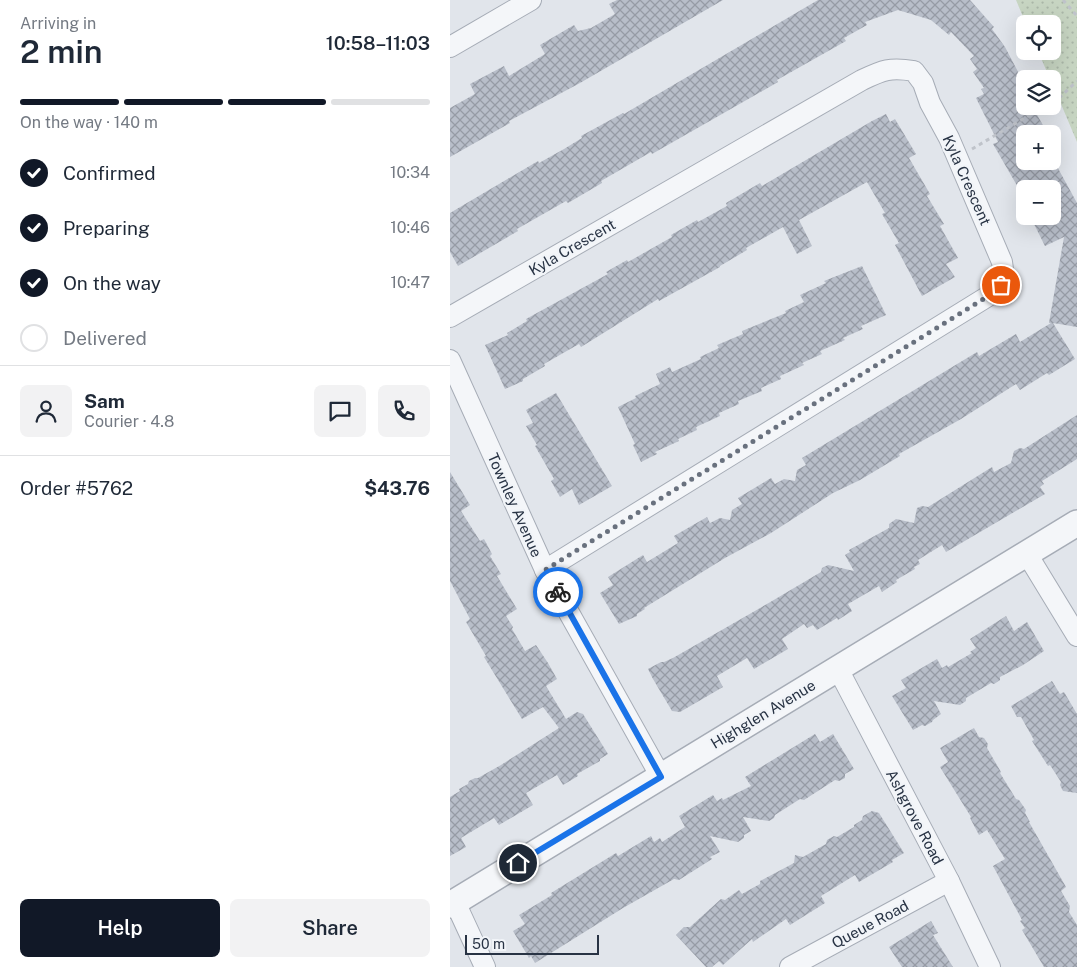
<!DOCTYPE html>
<meta charset="utf-8">
<style>
:root{--surface:#fff;--page:#f2f2f3;--text:#1f2937;--muted:#747a83;--line:#e0e1e3;--accent:#111827}
body{margin:0;font-family:"Public Sans",sans-serif;background:var(--page);color:var(--text);height:100vh;display:flex;flex-direction:column;font-size:19px;white-space:nowrap}
*{box-sizing:border-box;margin:0}
p{font-size:16px;color:var(--muted)}
.icon{flex:none;width:28px;height:28px;fill:none;stroke:currentColor;stroke-width:2;stroke-linecap:round;stroke-linejoin:round}
.map{position:relative;flex:1;overflow:hidden}
.details{display:flex;flex-direction:column;background:var(--surface);width:450px}
.details>*{flex:none}
.controls{position:absolute;left:566px;top:15px;display:grid;gap:10px}
.controls a{display:grid;place-items:center;width:45px;height:45px;border-radius:8px;background:var(--surface);box-shadow:0 5px 20px #0002;font-size:25px}
.scale{position:absolute;left:15px;bottom:12px;width:134px;box-sizing:border-box;padding-left:5px;border:2px solid #283344;border-top:0;font-size:14px;line-height:18px;white-space:nowrap;color:#283344;-webkit-text-stroke:4px #f1f4f8;paint-order:stroke}
.pin{position:absolute;display:grid;place-items:center;width:42px;height:42px;color:#fff;margin:-21px;border:2px solid #fff;border-radius:50%;box-shadow:0 1px 5px #0007}
.courier{position:absolute;display:grid;place-items:center;width:50px;height:50px;margin:-25px;border:4px solid #1a73e8;border-radius:50%;background:#fff;color:#222;box-shadow:0 1px 6px #0007}
.overview em{font-style:normal;font-weight:600}
.overview div{display:flex;flex-direction:column-reverse}
.overview{display:flex;align-items:center;justify-content:space-between;height:85px;padding:0 20px}
h1{font-size:32px;font-weight:600;line-height:38px}
.bar{display:grid;grid-template-columns:repeat(4,1fr);gap:8px 5px;align-content:center;height:60px;padding:0 20px}
.bar i{height:6px;border-radius:4px;background:var(--line)}
.bar .active{background:var(--accent)}
.bar p{grid-column:span 4}
.line{display:flex;align-items:center;gap:12px;padding:0 20px;border-top:1px solid var(--line)}
.line div{flex:1}
.round{display:grid;place-items:center;flex:none;width:52px;height:52px;border-radius:8px;background:var(--page)}
ol{padding:0 20px;list-style:none}
li{display:flex;align-items:center;gap:15px;height:55px}
li p{margin-inline-start:auto}
li .icon{padding:5px;border-radius:50%;background:var(--accent);color:#fff;stroke-width:4}
li:last-child{color:var(--muted)}
li i{width:28px;height:28px;border:2px solid var(--line);border-radius:50%}
.action{display:flex;gap:10px;margin-top:auto;padding:10px 20px}
.action a{flex:1;height:58px;border-radius:8px;background:var(--accent);color:#fff;font-size:20px;font-weight:600;line-height:58px;text-align:center}
.action a+a{background:var(--page);color:var(--text)}
main{display:flex;flex:1;min-height:0}
.map>svg:first-child{display:block}
.park{fill:url(#park-dots)}
.building{fill:url(#building-cross-hatch)}
.lines{fill:none;stroke-linecap:round;stroke-linejoin:round}
.minor-casing{stroke:#a6acb6;stroke-width:22}
.tertiary-casing{stroke:#a6acb6;stroke-width:28}
.path{stroke:#bfc3ca;stroke-width:3;stroke-dasharray:4 4;stroke-linecap:butt}
.minor{stroke:#f4f6f9;stroke-width:20}
.tertiary{stroke:#f4f6f9;stroke-width:25}
.done{stroke:#69717e;stroke-width:5;stroke-dasharray:0 9}
.route{stroke:#1a73e8;stroke-width:6}
.labels{text-anchor:middle;dominant-baseline:central;stroke-width:4.5;stroke-linejoin:round;paint-order:stroke}
.street-label{font-size:15px;fill:#283344;stroke:#f1f4f8}
</style>
<main>
<section class="details">
<div class="overview"><div><h1>2 min</h1><p>Arriving in</p></div><em>10:58–11:03</em></div>
<div class="bar"><i class="active"></i><i class="active"></i><i class="active"></i><i></i><p>On the way · 140 m</p></div>
<ol>
<li><svg class="icon" aria-label="check" viewBox="0 0 24 24"><path d="M5 12l5 5 9-10"/></svg>Confirmed<p>10:34</p></li>
<li><svg class="icon" aria-label="check" viewBox="0 0 24 24"><path d="M5 12l5 5 9-10"/></svg>Preparing<p>10:46</p></li>
<li><svg class="icon" aria-label="check" viewBox="0 0 24 24"><path d="M5 12l5 5 9-10"/></svg>On the way<p>10:47</p></li>
<li><i></i>Delivered</li>
</ol>
<div class="line" style="height:90px"><a class="round"><svg class="icon" aria-label="person" viewBox="0 0 24 24"><circle cx="12" cy="8" r="4"/><path d="M4 21q1-7 8-7t8 7"/></svg></a><div><b>Sam</b><p>Courier · 4.8</p></div><a class="round"><svg class="icon" aria-label="chat" viewBox="0 0 24 24"><path d="M4 5h16v11H9l-5 4z"/></svg></a><a class="round"><svg class="icon" aria-label="phone" viewBox="0 0 24 24"><path d="M5 4h4l2 5-3 2q2 4 5 5l2-3 5 2v4C11 20 4 13 5 4z"/></svg></a></div>
<div class="line" style="height:65px"><div>Order #5762</div><b>$43.76</b></div>
<div class="action"><a>Help</a><a>Share</a></div>
</section>
<div class="map">
<svg width="627" height="967" viewBox="0 0 627 967">
<defs>
<pattern id="park-dots" width="8" height="8" patternUnits="userSpaceOnUse" patternTransform="scale(1.25)"><rect width="8" height="8" fill="#c7d5c2"/><path d="M2 2h.1M6 6h.1" fill="none" stroke="#abb7a8" stroke-width="1.8" stroke-linecap="round"/></pattern>
<pattern id="building-cross-hatch" width="8" height="8" patternUnits="userSpaceOnUse" patternTransform="scale(1.25)"><rect width="8" height="8" fill="#b8bec9"/><path d="M0 0l8 8M0 8l8-8" fill="none" stroke="#969ba5"/></pattern>
</defs>
<rect width="100%" height="100%" fill="#e1e5eb"/>
<!-- park -->
<polygon class="park" points="566,0 627,0 627,142 603,85 602,79 600,79 588,51 602,51 602,24 576,24"/>
<!-- building -->
<g class="building">
<polygon points="167,0 273,0 130,83 59,121 60,123 0,157 0,108 25,94 20,84 54,66 59,76 95,54 90,45 124,25 128,31 141,28 165,14 159,4"/>
<polygon points="368,0 520,0 544,27 542,29 555,47 575,85 575,106 582,106 598,134 575,134 575,161 604,161 627,203 627,327 603,323 625,359 599,375 597,373 570,390 566,384 511,419 449,454 450,456 410,480 383,493 321,533 275,558 194,608 195,609 187,614 187,616 169,624 150,593 163,585 158,577 193,555 197,562 228,543 224,536 257,517 260,523 270,518 280,520 282,510 292,504 288,498 321,478 325,484 334,479 345,481 347,470 356,465 352,458 527,352 529,356 566,334 570,342 601,323 599,323 614,237 595,246 580,216 602,216 602,189 569,189 543,144 548,142 526,98 534,94 531,89 534,88 523,72 527,69 520,59 524,56 501,32 499,35 481,20 448,10 415,22 417,25 394,38 396,41 327,80 328,82 202,154 201,152 151,181 152,183 118,203 116,201 67,229 68,231 8,266 0,252 0,213 88,161 89,163 114,149 132,138 131,136 173,113 174,114"/>
<polygon points="436,114 440,122 445,119 466,154 459,158 480,194 477,196 494,224 490,226 508,258 496,264 505,277 472,296 445,245 449,243 432,214 435,213 417,182 349,220 362,246 347,254 333,227 296,248 297,250 270,266 270,267 209,301 208,299 131,347 129,344 94,364 95,366 73,379 73,381 55,389 35,345 58,335 57,333 77,321 76,319 158,274 156,272 177,260 178,262 222,237 221,235 247,220 248,222 277,206 276,203 310,183 312,186 422,121"/>
<polygon points="412,266 436,315 411,326 413,329 393,338 395,340 370,351 372,354 352,363 354,365 330,376 331,379 311,388 312,391 288,401 289,404 269,413 270,416 246,427 247,430 228,439 229,441 205,452 207,454 191,462 183,445 185,444 168,407 186,398 185,396 210,384 206,374 220,367 222,372 251,359 250,357 269,348 267,345 293,334 292,331 336,313 335,311 354,302 350,295 376,283 374,281"/>
<polygon points="106,393 162,486 129,505 122,489 110,497 101,481 104,479 85,446 87,445 76,426 83,423 76,410"/>
<polygon points="627,415 627,459 592,481 594,484 590,487 595,494 496,552 492,545 468,560 470,564 464,567 465,569 446,580 447,582 432,592 429,586 398,604 402,611 388,620 387,618 367,630 363,625 357,628 354,624 332,639 338,649 304,669 297,658 267,676 273,687 230,712 222,711 203,679 198,669 211,662 214,662 223,658 317,604 371,572 372,568 378,565 404,571 395,555 400,552 399,550 439,528 439,524 446,519 464,523 467,508 472,506 478,507 542,467 544,472 561,463 564,451 570,448 574,449"/>
<polygon points="0,472 20,505 11,511 30,541 34,539 42,554 40,556 51,574 47,576 67,609 56,616 63,627 62,629 75,651 86,645 98,663 107,679 96,686 116,719 127,712 133,714 158,754 150,759 150,761 127,774 128,776 113,785 107,775 76,793 83,805 49,825 44,818 11,838 16,847 0,856 0,797 10,791 9,789 18,784 19,781 25,778 28,778 51,765 109,728 93,707 72,719 34,657 36,656 16,622 20,619 0,581"/>
<polygon points="556,616 564,631 577,622 594,651 573,665 550,677 550,680 544,684 541,683 516,698 516,701 510,705 484,701 491,714 483,720 482,722 475,726 472,725 463,730 442,696 456,688 451,680 487,659 492,668 497,665 498,667 522,653 520,652 526,648 520,639"/>
<polygon points="602,681 610,694 614,692 627,714 627,793 613,791 610,785 611,782 600,765 598,766 582,741 584,740 571,717 567,717 561,706"/>
<polygon points="524,728 529,737 534,738 538,744 537,748 551,772 550,773 566,799 569,800 576,810 575,813 580,822 579,822 616,887 611,891 620,906 619,912 627,925 627,967 594,967 572,930 575,928 570,921 572,920 543,866 555,859 537,830 529,835 520,818 521,817 490,767 498,762 490,748"/>
<polygon points="365,734 370,742 383,734 404,769 395,774 395,778 389,781 385,780 354,800 350,799 325,815 324,818 319,821 293,817 301,831 294,835 294,838 288,842 260,836 270,852 260,857 262,859 229,880 224,879 173,908 85,963 81,956 79,958 63,931 75,924 69,915 102,895 101,893 166,853 168,856 201,836 204,842 210,838 212,842 235,827 229,816 263,795 267,801 272,798 273,800 301,786 295,777"/>
<polygon points="422,811 429,813 454,853 442,860 443,862 409,882 405,875 371,896 375,903 340,925 336,919 303,942 302,939 273,965 269,961 262,967 256,967 226,935 234,927 240,927 271,899 275,900 289,890 292,894 310,884 310,881 344,863 345,855 353,857 376,844 377,840 384,836 387,837 404,827 404,825 412,820 413,816"/>
<polygon points="481,921 488,933 483,935 503,967 452,967 439,947"/>
</g>
<g class="lines">
<!-- minor casing -->
<g class="minor-casing">
<g id="minor">
<polyline points="0,47 81,0"/>
<path d="M0 317 412 80C433 70 440 67 464 71L473 83 480 103 499 138 552 262C555 278 551 285 540 295L95 570"/>
<polyline points="0,360 95,570 211,777"/>
<polyline points="577,554 627,636"/>
<polyline points="388,669 499,881 540,967"/>
<polyline points="5,902 35,967"/>
<polyline points="340,967 499,881"/>
</g>
</g>
<!-- tertiary casing -->
<g class="tertiary-casing">
<polyline id="tertiary" points="0,905 627,523"/>
</g>
<!-- path -->
<g class="path">
<polyline points="613,0 627,16"/>
<polyline points="602,102 609,98 627,81"/>
<polyline points="522,149 595,106"/>
</g>
<!-- minor -->
<use href="#minor" class="minor"/>
<!-- tertiary -->
<use href="#tertiary" class="tertiary"/>
</g>
<g class="lines">
<!-- done -->
<polyline class="done" points="108,592 95,570 540,295 551,285"/>
<!-- route -->
<polyline class="route" points="68,863 211,777 108,592"/>
</g>
<g class="labels">
<!-- street labels -->
<g class="street-label">
<text transform="translate(517 180) rotate(66)">Kyla Crescent</text>
<text transform="translate(122 247) rotate(-30)">Kyla Crescent</text>
<text transform="translate(65 505) rotate(66)">Townley Avenue</text>
<text transform="translate(313 714) rotate(-31)">Highglen Avenue</text>
<text transform="translate(465 817) rotate(62)">Ashgrove Road</text>
<text transform="translate(420 924) rotate(-28)">Queue Road</text>
</g>
</g>
</svg>
<div class="controls">
<a><svg class="icon" aria-label="locate" viewBox="0 0 24 24"><circle cx="12" cy="12" r="6"/><path d="M12 2v4M12 18v4M2 12h4M18 12h4"/></svg></a>
<a><svg class="icon" aria-label="layers" viewBox="0 0 24 24"><path d="M12 4l9 5-9 5-9-5zM3 14l9 5 9-5"/></svg></a>
<a>+</a>
<a>−</a>
</div>
<div class="scale">50 m</div>
<div class="pin" style="left:551px;top:285px;background:#ea580c"><svg class="icon" aria-label="bag" viewBox="0 0 24 24"><path d="M5 8h14l-1 12H6zM9 8a3 3 0 0 1 6 0"/></svg></div>
<div class="pin" style="left:68px;top:863px;background:#1f2937"><svg class="icon" aria-label="home" viewBox="0 0 24 24"><path d="M3 11l9-7 9 7M6 9v11h12V9"/></svg></div>
<div class="courier" style="left:108px;top:592px"><svg class="icon" aria-label="bike" viewBox="0 0 24 24"><circle cx="6" cy="16" r="4"/><circle cx="18" cy="16" r="4"/><path d="M6 16l4-8h5l3 8M10 8l3 8H6M13 5h3"/></svg></div>
</div>
</main>
